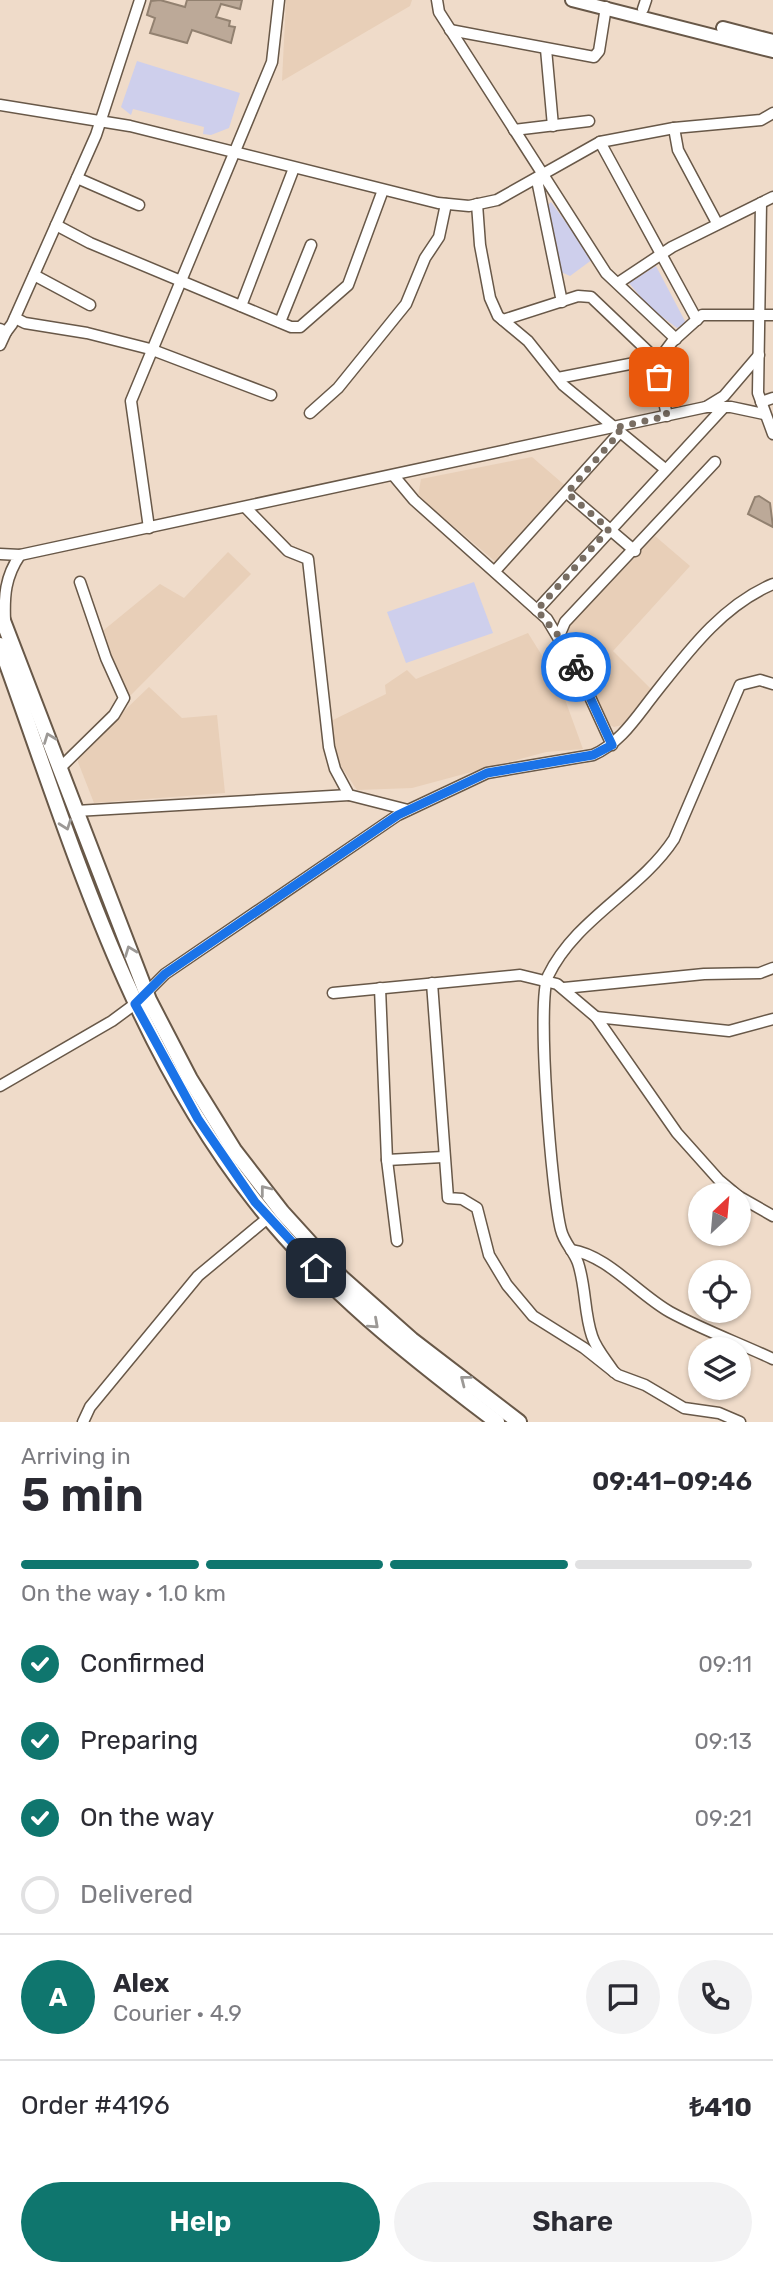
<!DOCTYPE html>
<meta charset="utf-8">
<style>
:root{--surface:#fff;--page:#f2f2f3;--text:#2b2b33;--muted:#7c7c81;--line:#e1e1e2;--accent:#0f766e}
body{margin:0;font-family:Rubik,sans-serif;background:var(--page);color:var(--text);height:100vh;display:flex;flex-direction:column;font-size:26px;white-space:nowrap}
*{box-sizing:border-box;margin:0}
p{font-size:23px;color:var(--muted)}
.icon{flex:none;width:38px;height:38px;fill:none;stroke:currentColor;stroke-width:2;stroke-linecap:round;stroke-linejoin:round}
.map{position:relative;height:1422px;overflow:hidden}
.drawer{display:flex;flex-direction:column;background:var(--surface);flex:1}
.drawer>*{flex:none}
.needle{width:46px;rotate:26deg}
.buttons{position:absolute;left:688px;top:1183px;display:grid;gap:14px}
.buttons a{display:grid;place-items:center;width:63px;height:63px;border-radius:50%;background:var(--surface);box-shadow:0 2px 5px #0004;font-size:35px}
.pin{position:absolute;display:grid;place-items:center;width:60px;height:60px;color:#fff;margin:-30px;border-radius:14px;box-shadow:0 4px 10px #0006}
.courier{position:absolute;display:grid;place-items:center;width:70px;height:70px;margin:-35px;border:5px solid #1a73e8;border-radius:50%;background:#fff;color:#222;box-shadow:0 2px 9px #0007}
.head em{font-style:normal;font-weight:600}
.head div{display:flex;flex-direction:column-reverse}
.head{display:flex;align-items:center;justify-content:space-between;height:119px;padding:0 21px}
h1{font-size:46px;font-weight:600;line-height:52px}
.bar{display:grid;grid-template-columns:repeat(4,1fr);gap:10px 7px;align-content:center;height:84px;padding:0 21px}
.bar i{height:9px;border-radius:5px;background:var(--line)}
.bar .current{background:var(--accent)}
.bar p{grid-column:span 4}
.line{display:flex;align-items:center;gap:18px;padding:0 21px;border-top:2px solid var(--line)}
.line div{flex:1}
.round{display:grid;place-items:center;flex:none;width:74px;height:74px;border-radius:37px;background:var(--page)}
ol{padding:0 21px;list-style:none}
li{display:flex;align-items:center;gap:21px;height:77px}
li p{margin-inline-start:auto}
li .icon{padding:7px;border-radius:50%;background:var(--accent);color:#fff;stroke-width:4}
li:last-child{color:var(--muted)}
li i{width:38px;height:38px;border:4px solid var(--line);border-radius:50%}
.cta{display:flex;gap:14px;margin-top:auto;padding:14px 21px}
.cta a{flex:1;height:80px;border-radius:42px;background:var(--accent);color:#fff;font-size:28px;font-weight:600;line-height:80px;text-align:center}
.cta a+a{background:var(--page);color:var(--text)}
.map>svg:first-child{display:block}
.built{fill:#e8cfb8}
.green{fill:#cecfec}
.building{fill:#bca998;stroke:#928170;stroke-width:2}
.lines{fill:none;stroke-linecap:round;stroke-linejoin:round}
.minor-casing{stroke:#685848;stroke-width:13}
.major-casing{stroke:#685848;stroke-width:16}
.highway-casing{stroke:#685848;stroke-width:18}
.minor{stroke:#fff;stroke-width:10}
.major{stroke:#fff;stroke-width:12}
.highway{stroke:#fff;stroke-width:14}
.oneway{stroke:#9c9996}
.done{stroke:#796e63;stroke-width:7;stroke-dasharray:0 12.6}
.route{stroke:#1a73e8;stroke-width:9}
</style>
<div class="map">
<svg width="773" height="1422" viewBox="0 0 773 1422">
<rect width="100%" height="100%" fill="#efdbc9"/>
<!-- built -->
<g class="built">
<polygon points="286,0 412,0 410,6 282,81"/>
<polygon points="532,457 568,488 497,563 418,496 421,479"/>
<polygon points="655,536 690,566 613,651 653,691 622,725 614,727 610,725 565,633 570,625"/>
<polygon points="228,552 251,574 129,697 99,634 160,584 184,598"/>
<polygon points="528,633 559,683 583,749 546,752 412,788 357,790 336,759 331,721 386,694 385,685 407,670 416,679"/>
<polygon points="149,687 182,718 217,715 225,793 94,803 78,762 79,754"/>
</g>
<!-- green -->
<g class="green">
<polygon points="137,61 240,93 229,128 211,135 203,134 204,127 133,109 131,115 121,107"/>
<polygon points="551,202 593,259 570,276 561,272 548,205"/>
<polygon points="656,266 686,323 677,328 649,307 629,283"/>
<polygon points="474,582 493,633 406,663 387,612"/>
</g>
<!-- building -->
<g class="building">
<polygon points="160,0 185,7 187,0 242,0 240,9 221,4 216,17 230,21 229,26 235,27 231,43 192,30 187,43 150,33 155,18 147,15 151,1"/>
<polygon points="759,496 770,503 773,527 748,514 755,497"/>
</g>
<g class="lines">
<!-- minor casing -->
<g class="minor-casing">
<g id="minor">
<polyline points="437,0 439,12 606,273 676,339"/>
<polyline points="643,9 646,0"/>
<polyline points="450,30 594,57 599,51 606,7"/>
<polyline points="546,49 553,126"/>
<polyline points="0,105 130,126 438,203 469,206 497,200 600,142 674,128 761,120 773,113"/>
<polyline points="674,128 678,150 717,223"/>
<polyline points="514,130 589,121"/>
<polyline points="600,142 697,320"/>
<polyline points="541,173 538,185 562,302"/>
<polyline points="77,178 139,205"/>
<polyline points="761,203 758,393 773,434"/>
<polyline points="477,204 480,245 490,298 498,316 528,341 563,385 665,469"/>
<polyline points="56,225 90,243 291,327 300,327 348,285 383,190"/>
<polyline points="34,275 90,305"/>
<polyline points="618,283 672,247 773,197"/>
<polyline points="241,306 294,168"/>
<polyline points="15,318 25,323 87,333 150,349 271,395"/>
<polyline points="503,320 578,296 591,297 655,358 667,416"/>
<polyline points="280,322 311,245"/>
<polyline points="0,329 6,332 12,324 96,135 140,0"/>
<polyline points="0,345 6,332"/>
<polyline points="759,355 724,396 706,407 731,407 764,414"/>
<polyline points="558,378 660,358 672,342 702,315 773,315"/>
<polyline points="761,402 773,398"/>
<polyline points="310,413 338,388 406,304 425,258 439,237 446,204"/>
<polyline points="394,476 414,500 547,619 578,671 612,745"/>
<polyline points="567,493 635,551"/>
<polyline points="246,508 288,551 308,559 329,747 335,769 349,795 408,810"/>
<polyline points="149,528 131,401 272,62 279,0"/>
<path d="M0 554 20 555C5 577 4 596 5 621"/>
<polyline points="20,555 706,407"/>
<polyline points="495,571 620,432"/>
<polyline points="537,610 724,407"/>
<polyline points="559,636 565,622 715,462"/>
<polyline points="60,768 114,715 124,698 106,658 80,582"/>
<polyline points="76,811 349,795"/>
<polyline points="432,983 448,1198 462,1199 477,1208 489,1255 507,1285 533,1316 584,1348 618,1375 645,1385 684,1408 719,1413 740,1422"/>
<polyline points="380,988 387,1160 397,1241"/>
<polyline points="564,988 704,974 760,973 773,968"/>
<polyline points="333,993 520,975 557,984 596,1017 677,1133 719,1180 737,1195"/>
<polyline points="596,1017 729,1031 773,1019"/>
<path d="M0 1086 112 1021 135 1004 165 974 398 815 487 773 593 755C620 743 635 719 653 696 687 653 721 606 773 584"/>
<polyline points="387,1160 443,1157"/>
<polyline points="738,1196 773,1216"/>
<path d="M571 1250C607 1255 638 1294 670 1312 703 1330 739 1343 773 1359"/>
<path d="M614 1372C607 1361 596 1349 592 1336 584 1313 586 1287 578 1263 574 1251 564 1243 561 1230 552 1196 536 1003 548 976 576 918 640 891 674 839L740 685 760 680 773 684"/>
<polyline points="83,1422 90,1407 198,1276 269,1217"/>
</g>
</g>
<!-- major casing -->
<g class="major-casing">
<g id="major">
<polyline points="572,0 773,51"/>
<polyline points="723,28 773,41"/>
</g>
</g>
<!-- highway casing -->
<g class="highway-casing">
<g id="highway">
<polyline points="0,613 149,1000 190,1079 234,1150 282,1212 342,1278 412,1340 519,1422"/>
<path d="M0 645C70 837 127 1039 255 1201 323 1288 410 1356 497 1422"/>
</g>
</g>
<!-- minor -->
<use href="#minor" class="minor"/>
<!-- major -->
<use href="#major" class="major"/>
<!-- highway -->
<use href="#highway" class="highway"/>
</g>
<!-- one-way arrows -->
<defs><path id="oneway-chevron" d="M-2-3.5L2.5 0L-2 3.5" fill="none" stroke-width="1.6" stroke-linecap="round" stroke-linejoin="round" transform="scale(1.75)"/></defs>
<g class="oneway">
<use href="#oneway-chevron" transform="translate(49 738) rotate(-111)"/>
<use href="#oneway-chevron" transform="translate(66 825) rotate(70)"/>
<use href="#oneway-chevron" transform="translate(130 951) rotate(-111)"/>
<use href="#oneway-chevron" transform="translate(265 1190) rotate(-128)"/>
<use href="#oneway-chevron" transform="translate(374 1324) rotate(42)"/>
<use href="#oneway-chevron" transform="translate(465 1380) rotate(-142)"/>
</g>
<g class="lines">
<!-- done -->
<polyline class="done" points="576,667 561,639 537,610 609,529 567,493 620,432 614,428 667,416 659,377"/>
<!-- route -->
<polyline class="route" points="316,1268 255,1202 198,1119 135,1004 165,974 398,815 487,773 593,755 612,745 576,667"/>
</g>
</svg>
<div class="buttons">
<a><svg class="needle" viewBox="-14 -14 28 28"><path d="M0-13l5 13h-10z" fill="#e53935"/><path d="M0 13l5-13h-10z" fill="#7c7c81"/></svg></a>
<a><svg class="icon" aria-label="locate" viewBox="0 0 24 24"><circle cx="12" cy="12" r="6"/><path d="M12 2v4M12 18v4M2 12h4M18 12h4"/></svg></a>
<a><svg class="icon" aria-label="layers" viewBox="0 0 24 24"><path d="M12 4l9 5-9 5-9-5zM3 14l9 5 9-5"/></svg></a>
</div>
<div class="pin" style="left:659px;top:377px;background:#ea580c"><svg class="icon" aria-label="bag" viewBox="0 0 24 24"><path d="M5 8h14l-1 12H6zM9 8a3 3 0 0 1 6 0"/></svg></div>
<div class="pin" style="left:316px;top:1268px;background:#1f2937"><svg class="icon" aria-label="home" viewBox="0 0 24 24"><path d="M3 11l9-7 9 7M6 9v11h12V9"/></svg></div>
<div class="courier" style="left:576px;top:667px"><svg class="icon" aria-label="bike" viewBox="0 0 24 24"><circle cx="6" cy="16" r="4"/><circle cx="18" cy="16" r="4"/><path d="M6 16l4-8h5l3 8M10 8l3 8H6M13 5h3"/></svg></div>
</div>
<section class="drawer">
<div class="head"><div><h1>5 min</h1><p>Arriving in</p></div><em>09:41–09:46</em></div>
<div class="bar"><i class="current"></i><i class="current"></i><i class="current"></i><i></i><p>On the way · 1.0 km</p></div>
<ol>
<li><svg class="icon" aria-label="check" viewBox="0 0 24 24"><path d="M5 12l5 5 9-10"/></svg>Confirmed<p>09:11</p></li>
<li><svg class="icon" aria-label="check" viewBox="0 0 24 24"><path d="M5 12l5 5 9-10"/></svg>Preparing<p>09:13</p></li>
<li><svg class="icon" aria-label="check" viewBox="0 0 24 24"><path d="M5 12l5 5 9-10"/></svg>On the way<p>09:21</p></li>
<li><i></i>Delivered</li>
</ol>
<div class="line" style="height:126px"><b class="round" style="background:var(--accent);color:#fff">A</b><div><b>Alex</b><p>Courier · 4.9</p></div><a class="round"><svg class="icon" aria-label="chat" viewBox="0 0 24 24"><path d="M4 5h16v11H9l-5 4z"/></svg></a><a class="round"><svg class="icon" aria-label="phone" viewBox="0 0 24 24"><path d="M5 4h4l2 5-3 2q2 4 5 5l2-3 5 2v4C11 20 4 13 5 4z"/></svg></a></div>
<div class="line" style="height:91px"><div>Order #4196</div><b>₺410</b></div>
<div class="cta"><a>Help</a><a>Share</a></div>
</section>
